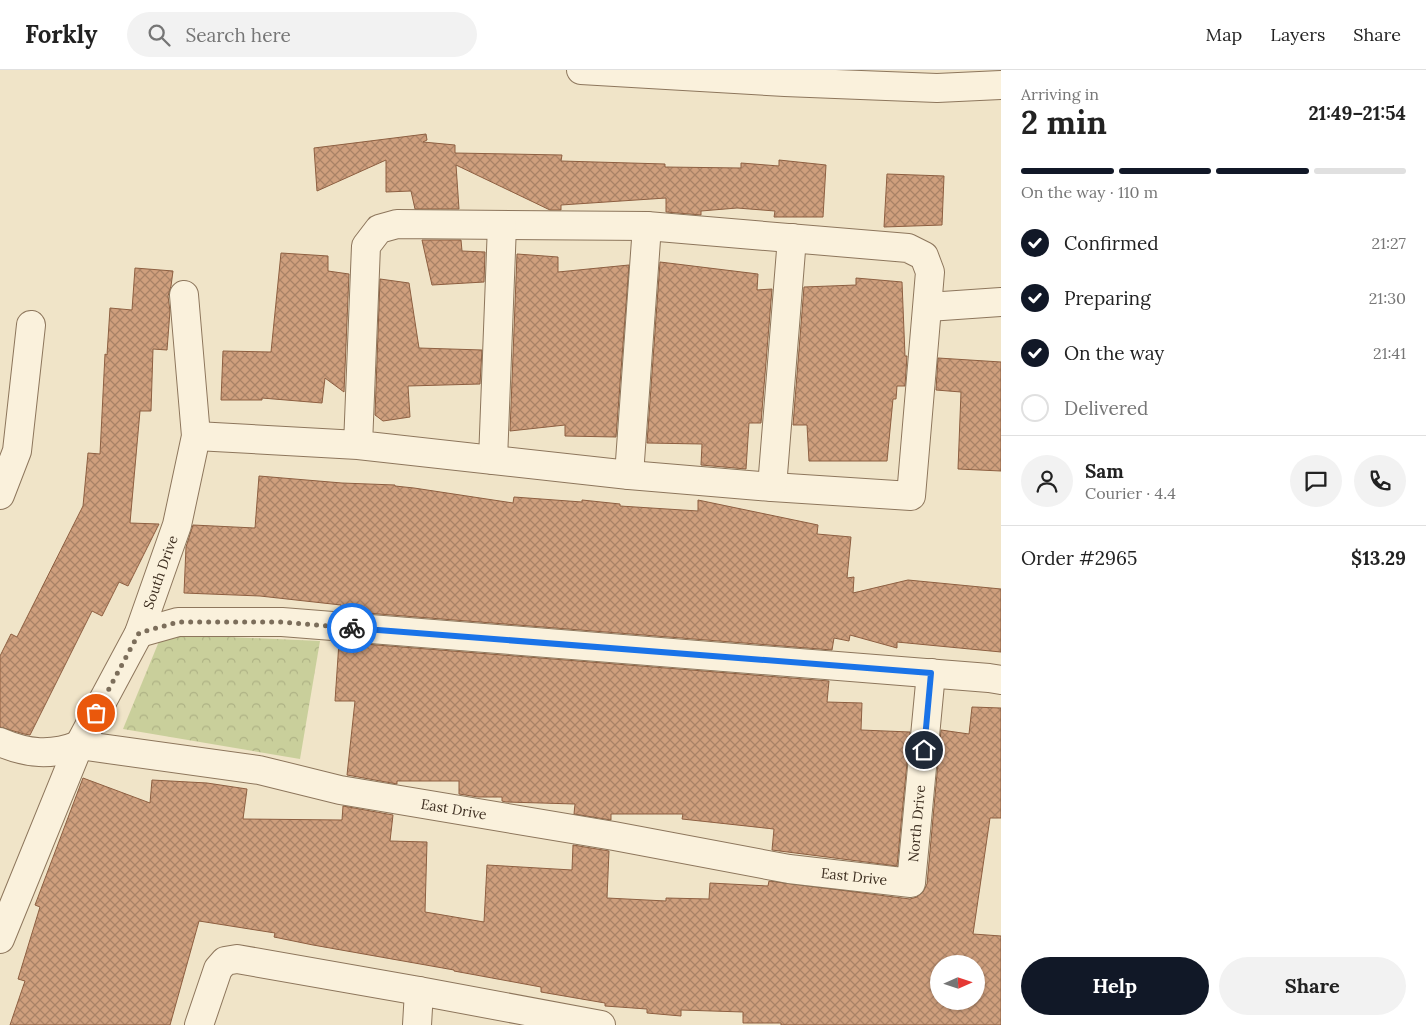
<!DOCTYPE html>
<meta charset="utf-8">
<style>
:root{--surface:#fff;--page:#f2f2f2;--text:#222;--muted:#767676;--line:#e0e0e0;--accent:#111827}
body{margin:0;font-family:Lora,serif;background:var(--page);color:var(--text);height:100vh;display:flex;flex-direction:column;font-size:19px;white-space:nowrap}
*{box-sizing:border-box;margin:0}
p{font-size:16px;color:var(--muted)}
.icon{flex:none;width:28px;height:28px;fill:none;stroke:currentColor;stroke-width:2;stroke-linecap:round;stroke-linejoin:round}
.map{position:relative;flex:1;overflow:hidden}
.panel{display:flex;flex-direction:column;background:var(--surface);width:425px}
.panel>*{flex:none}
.needle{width:32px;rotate:87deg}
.fabs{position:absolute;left:930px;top:885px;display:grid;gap:10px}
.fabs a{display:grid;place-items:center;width:55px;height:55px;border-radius:50%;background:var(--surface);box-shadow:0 1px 4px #0004;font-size:25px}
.pin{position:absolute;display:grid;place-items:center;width:42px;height:42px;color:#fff;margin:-21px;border:2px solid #fff;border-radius:50%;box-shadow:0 1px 5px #0007}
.courier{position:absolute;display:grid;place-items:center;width:50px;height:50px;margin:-25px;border:4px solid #1a73e8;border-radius:50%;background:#fff;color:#222;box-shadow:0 1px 6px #0007}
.headline em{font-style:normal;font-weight:800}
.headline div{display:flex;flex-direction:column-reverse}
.headline{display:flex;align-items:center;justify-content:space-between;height:85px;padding:0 20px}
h1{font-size:32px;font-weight:800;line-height:38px}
.bar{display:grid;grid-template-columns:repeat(4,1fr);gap:8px 5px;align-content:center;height:60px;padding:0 20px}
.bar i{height:6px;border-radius:4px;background:var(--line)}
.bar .selected{background:var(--accent)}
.bar p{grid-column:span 4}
.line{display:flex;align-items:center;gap:12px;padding:0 20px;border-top:1px solid var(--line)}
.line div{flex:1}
.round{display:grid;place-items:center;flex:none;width:52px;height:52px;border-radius:26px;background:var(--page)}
ol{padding:0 20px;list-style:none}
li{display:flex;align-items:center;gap:15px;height:55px}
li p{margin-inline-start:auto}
li .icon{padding:5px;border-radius:50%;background:var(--accent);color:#fff;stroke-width:4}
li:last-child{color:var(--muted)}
li i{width:28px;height:28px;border:2px solid var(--line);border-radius:50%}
.primary-button{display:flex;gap:10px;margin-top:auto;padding:10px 20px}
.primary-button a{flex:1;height:58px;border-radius:30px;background:var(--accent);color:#fff;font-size:20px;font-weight:800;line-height:58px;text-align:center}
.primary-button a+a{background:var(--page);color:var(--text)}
header{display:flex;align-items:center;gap:30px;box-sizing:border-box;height:70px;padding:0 25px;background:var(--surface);border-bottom:1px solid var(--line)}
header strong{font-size:24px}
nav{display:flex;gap:28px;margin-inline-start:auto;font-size:18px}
.search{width:350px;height:45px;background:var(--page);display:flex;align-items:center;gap:12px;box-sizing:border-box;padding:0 18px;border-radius:28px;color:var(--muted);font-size:19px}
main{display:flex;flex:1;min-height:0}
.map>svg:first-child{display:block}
.park{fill:url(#park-crowns)}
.building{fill:url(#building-cross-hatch);stroke:#8d5f41;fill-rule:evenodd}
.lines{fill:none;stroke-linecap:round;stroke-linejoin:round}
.street-casing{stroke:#8d765c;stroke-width:30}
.street{stroke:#faf1dc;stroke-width:28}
.done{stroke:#7c6e5b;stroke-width:5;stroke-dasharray:0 9}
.route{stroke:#1a73e8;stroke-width:6}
.labels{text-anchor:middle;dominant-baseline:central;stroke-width:4.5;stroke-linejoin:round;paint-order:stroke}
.street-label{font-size:14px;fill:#3d2e20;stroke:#f7eed8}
</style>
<header>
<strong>Forkly</strong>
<div class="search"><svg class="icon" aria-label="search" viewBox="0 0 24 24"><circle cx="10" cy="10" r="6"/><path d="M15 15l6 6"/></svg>Search here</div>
<nav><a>Map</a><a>Layers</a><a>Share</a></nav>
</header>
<main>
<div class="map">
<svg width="1001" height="955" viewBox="0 0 1001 955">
<defs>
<pattern id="park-crowns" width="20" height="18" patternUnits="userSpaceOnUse" patternTransform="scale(1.25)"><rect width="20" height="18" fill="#c9cf9b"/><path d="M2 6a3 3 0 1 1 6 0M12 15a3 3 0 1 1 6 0" fill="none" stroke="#aeb285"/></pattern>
<pattern id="building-cross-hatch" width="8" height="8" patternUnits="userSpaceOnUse" patternTransform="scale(1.25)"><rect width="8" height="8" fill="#cf9f7d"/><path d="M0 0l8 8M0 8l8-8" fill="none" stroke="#a98266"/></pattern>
</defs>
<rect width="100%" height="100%" fill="#f0e4c8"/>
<!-- park -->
<polygon class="park" points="162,564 320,571 300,689 123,659"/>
<!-- building -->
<g class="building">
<polygon points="426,64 427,70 423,72 455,75 455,83 562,85 561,91 665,94 665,97 741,98 741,93 779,96 779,90 826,95 823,147 774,147 775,141 737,138 701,141 701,145 666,142 666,128 561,135 561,140 550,140 456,95 459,139 415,139 411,121 386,122 386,90 317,121 314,78"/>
<polygon points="887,104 944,106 942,155 884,157"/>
<polygon points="422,170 461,170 462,181 485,182 484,212 432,215"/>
<polygon points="281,183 328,186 328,201 349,204 344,322 325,308 322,333 262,328 262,330 221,330 223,281 271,282"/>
<polygon points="517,184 558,187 558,202 629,195 616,367 565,366 565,355 510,361"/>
<polygon points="660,192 758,204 757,220 772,219 761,353 749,353 746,399 701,395 702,374 647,373"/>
<polygon points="135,198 173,201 171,216 168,226 170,241 167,280 153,279 151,341 140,341 130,453 159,454 128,516 119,512 102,546 92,541 30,665 24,664 0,657 0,586 11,564 17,567 83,436 88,383 100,384 105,284 107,285 110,238 132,240"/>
<polygon points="856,208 902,212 905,286 907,286 905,316 897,316 896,329 893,329 887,391 809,391 807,355 793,355 804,217 856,215"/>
<polygon points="380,209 409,213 419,278 482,280 480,314 408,316 410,347 383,351 375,345"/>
<polygon points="938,288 1001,292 1001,401 958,399 961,322 936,320"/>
<polygon points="259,406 342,413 395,415 395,416 414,418 513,433 514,427 582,432 582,430 620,434 620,436 698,441 698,430 818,455 817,464 851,467 847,508 854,507 853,523 908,510 1001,519 1001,582 897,572 897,578 850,565 849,571 834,568 832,580 341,541 341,535 260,526 184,523 186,477 193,455 255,458"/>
<polygon points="339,572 829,611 827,632 862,633 861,660 910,662 897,796 772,780 774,759 682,749 683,744 611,744 611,750 574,744 575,734 506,732 502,731 502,727 478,727 459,724 459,711 397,711 397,714 347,705 355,631 335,631"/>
<path d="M972 637 1001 638V748H990L973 864 1001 866V955H781V953H743V942L681 940V946L647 943V939L605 936V933L541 922V917L454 901V900L313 875 274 867 275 863 199 851 170 955H10L25 911 18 909 40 837 35 835 83 708 150 733 152 710 207 713 247 719 243 749 342 750 343 736 393 745 390 771 427 772 425 842 484 852 487 795 572 800 573 775 609 781 607 828 666 831V828L709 829 710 813 768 816 769 811 910 829 917 827 923 822 927 814 941 660 969 664ZM939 894H976V931H939Z"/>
</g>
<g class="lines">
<!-- street casing -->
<g class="street-casing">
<g id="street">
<polyline points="581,0 785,12 937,18 1001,15"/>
<polyline points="928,237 1001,232"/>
<polyline points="196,366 358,375 629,405 772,417 911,426 930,202 924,186 908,178 647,156 397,154 379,159 366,176 358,375"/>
<polyline points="493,390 502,155"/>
<polyline points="629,405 647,156"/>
<polyline points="772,417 792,168"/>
<polyline points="0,425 17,381 31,255"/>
<polyline points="139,563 178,552 282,552 989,608 1001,610"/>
<path id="s1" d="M0 672C28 684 51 686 79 675L259 700 340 720 614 766 789 799 911 813 931 603"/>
<path id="s2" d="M0 869 79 675 139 563 177 455 196 366 184 225"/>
<polyline points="199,955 218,899 225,891 237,889 419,921 601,955"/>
<polyline points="417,955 419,921"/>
</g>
</g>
<!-- street -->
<use href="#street" class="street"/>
</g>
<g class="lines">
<!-- done -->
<polyline class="done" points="96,643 139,563 178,552 282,552 352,558"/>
<!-- route -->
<polyline class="route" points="352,558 931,603 924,680"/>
</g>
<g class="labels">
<!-- street labels -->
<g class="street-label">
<text stroke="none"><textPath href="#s2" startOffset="401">South Drive</textPath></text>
<text stroke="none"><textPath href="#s1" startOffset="462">East Drive</textPath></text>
<text stroke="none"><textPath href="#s1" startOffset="985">North Drive</textPath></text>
<text stroke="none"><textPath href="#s1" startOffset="868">East Drive</textPath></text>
</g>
</g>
</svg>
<div class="fabs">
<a><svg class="needle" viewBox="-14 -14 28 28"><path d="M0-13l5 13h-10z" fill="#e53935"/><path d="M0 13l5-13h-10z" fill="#767676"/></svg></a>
</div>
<div class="pin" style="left:96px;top:643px;background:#ea580c"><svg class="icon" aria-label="bag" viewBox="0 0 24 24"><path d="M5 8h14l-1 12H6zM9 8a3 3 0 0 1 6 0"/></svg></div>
<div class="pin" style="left:924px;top:680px;background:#1f2937"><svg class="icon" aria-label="home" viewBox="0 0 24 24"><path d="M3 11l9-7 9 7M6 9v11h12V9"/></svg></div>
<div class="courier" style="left:352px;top:558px"><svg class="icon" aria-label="bike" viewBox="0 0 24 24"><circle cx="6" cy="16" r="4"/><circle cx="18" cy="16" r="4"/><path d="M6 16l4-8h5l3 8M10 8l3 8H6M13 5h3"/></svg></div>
</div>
<section class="panel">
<div class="headline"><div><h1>2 min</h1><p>Arriving in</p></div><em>21:49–21:54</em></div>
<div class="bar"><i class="selected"></i><i class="selected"></i><i class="selected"></i><i></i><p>On the way · 110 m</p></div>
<ol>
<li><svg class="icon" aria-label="check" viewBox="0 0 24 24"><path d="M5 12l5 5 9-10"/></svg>Confirmed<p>21:27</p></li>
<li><svg class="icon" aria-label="check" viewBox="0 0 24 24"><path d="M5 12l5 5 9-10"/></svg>Preparing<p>21:30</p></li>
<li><svg class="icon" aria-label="check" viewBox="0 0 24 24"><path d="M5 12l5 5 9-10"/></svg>On the way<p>21:41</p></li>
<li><i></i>Delivered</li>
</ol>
<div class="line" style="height:90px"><a class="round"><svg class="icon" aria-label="person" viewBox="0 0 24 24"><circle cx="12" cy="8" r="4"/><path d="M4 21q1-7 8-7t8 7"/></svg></a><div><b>Sam</b><p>Courier · 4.4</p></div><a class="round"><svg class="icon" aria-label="chat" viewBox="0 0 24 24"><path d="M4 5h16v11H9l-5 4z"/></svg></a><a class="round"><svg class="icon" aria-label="phone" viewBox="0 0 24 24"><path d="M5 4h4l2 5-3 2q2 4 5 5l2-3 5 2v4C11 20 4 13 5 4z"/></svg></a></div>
<div class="line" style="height:65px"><div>Order #2965</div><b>$13.29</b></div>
<div class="primary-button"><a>Help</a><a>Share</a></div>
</section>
</main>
